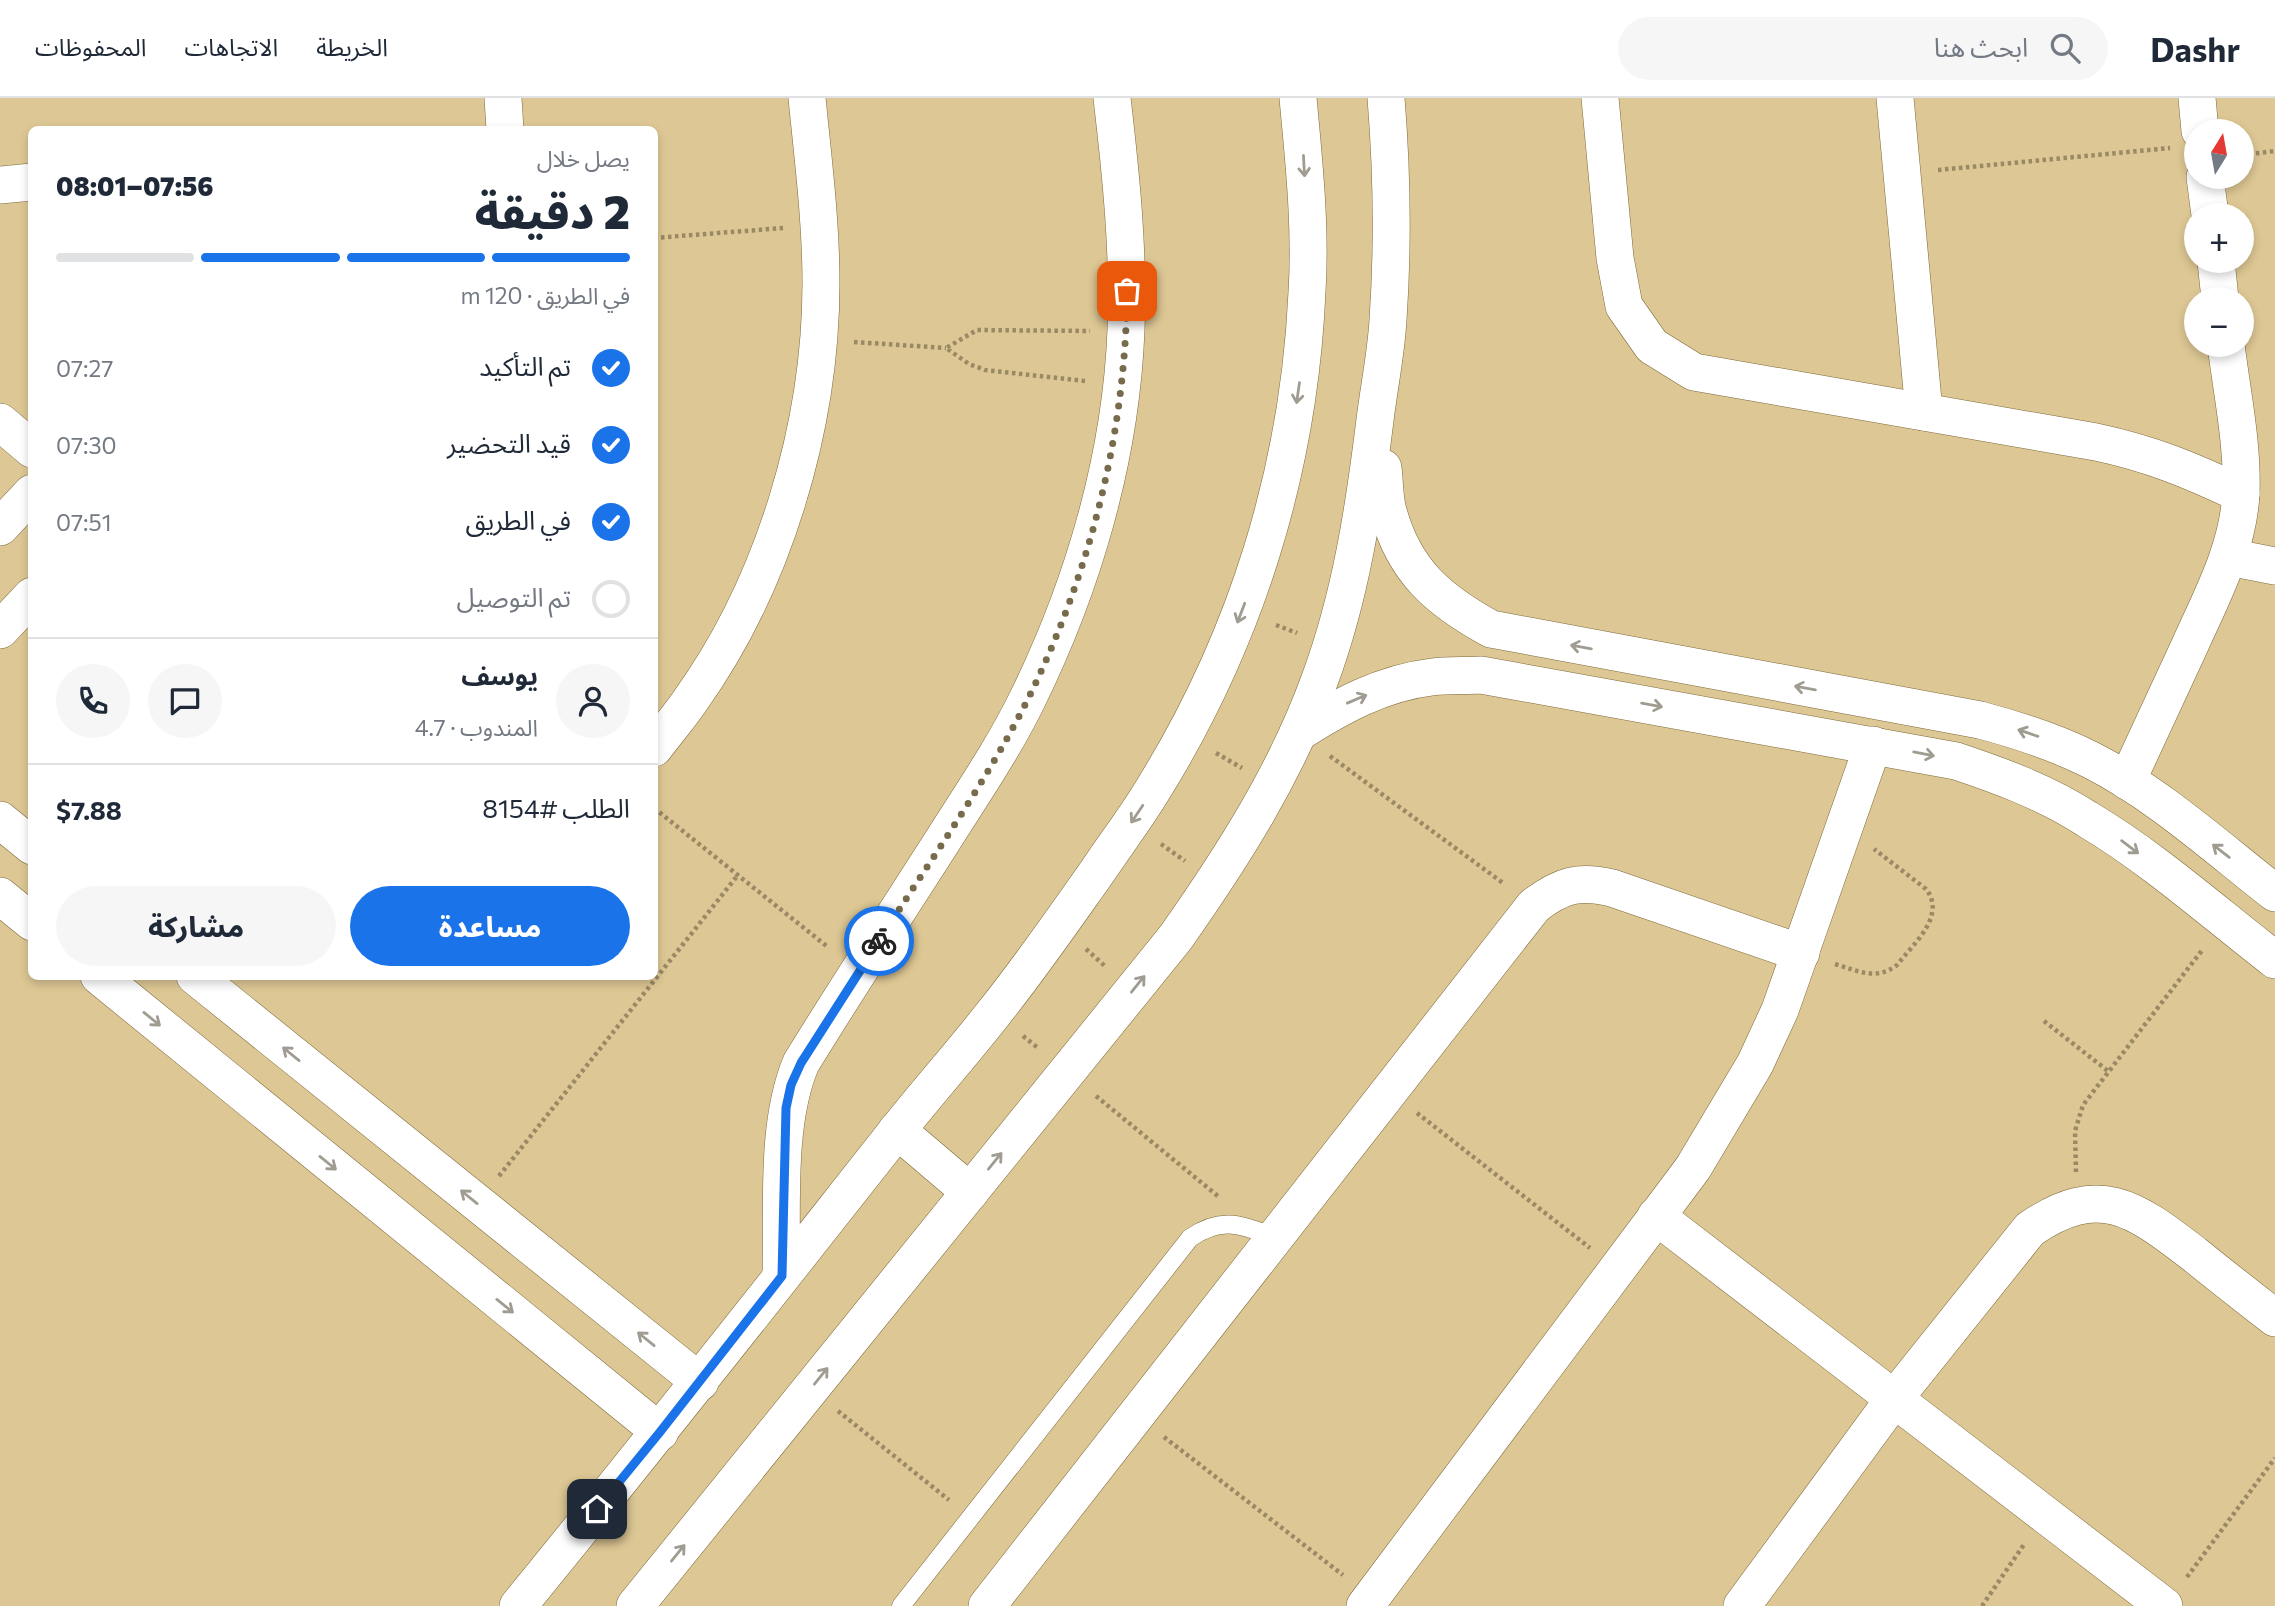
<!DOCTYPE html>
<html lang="ar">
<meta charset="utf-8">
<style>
:root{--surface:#fff;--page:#f6f6f7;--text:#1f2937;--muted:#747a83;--line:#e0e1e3;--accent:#1a73e8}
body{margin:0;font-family:Commissioner,"Noto Sans Arabic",sans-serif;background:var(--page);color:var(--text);direction:rtl;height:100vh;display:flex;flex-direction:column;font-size:26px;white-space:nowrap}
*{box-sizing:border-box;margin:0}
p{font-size:23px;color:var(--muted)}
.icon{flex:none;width:38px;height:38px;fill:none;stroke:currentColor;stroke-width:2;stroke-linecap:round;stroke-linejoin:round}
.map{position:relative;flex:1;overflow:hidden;direction:ltr}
.sheet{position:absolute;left:28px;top:28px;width:630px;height:854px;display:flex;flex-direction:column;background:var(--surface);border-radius:10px;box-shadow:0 4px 10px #0003;direction:rtl}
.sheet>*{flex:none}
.needle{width:46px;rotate:11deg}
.controls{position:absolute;left:2184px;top:21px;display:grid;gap:14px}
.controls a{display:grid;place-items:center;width:70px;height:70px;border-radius:50%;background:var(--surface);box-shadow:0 4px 10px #0003;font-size:35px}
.pin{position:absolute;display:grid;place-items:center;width:60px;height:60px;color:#fff;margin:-30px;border-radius:14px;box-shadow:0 4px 10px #0006}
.courier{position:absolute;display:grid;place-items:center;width:70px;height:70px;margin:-35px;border:5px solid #1a73e8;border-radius:50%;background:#fff;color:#222;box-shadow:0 2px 9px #0007}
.overview em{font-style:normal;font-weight:800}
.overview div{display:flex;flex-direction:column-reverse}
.overview{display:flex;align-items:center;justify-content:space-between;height:119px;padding:0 28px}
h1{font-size:46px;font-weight:800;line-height:52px}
.bar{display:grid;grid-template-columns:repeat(4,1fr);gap:10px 7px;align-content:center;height:84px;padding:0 28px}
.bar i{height:9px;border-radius:5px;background:var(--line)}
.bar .current{background:var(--accent)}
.bar p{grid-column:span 4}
.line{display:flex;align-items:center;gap:18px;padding:0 28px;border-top:2px solid var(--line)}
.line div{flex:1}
.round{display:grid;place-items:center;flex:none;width:74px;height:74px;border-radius:37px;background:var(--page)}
ol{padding:0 28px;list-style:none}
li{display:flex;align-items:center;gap:21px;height:77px}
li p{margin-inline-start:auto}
li .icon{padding:7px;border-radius:50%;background:var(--accent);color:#fff;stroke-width:4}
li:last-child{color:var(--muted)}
li i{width:38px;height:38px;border:4px solid var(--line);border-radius:50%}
.primary-button{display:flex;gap:14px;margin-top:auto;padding:14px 28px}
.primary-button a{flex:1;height:80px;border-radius:42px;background:var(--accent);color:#fff;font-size:28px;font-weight:800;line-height:80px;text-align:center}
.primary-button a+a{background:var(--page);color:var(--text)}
header{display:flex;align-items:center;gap:42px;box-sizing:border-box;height:98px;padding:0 35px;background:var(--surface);border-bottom:2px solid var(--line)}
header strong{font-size:33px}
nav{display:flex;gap:38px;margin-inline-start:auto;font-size:24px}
.search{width:490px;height:63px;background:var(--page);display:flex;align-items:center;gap:18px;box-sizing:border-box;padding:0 24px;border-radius:38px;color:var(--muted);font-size:26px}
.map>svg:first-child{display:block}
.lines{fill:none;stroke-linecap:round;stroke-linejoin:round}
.lane-casing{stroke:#7d6939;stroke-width:19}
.street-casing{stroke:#7d6939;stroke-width:38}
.path{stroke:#998964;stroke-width:4.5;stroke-dasharray:3.5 3.5;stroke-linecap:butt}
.lane{stroke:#fff;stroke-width:18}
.street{stroke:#fff;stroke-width:37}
.oneway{stroke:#a09c92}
.done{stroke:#786b4c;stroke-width:7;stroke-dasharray:0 12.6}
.route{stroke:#1a73e8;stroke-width:9}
</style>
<header>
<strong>Dashr</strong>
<div class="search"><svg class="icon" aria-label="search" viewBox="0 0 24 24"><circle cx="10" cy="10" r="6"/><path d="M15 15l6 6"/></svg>ابحث هنا</div>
<nav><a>الخريطة</a><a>الاتجاهات</a><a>المحفوظات</a></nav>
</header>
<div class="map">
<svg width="2275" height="1508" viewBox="0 0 2275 1508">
<rect width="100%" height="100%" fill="#ddc794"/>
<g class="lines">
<!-- lane casing -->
<g class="lane-casing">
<path id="lane" d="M901 1508 1190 1140C1222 1118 1241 1127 1275 1139"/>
</g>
<!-- street casing -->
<g class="street-casing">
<g id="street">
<polyline points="503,0 505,32"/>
<path d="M1600 0 1615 160 1624 208 1652 248 1694 274 2096 344C2152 356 2190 372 2241 396"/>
<polyline points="1895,0 1924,314"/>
<polyline points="2197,0 2200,33"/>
<polyline points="2205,79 2210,117"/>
<polyline points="0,87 32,84"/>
<polyline points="2216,163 2220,201"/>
<polyline points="0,324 32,351"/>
<path d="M1383 370C1385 384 1384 399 1388 413 1404 473 1438 502 1491 531L1980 622C2018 632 2055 644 2091 662 2158 696 2216 749 2275 795"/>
<polyline points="0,429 32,395"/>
<polyline points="2229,459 2275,468"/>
<polyline points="0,532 32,498"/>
<path d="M1298 635C1340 608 1382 585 1432 579 1448 577 1465 578 1481 577L1956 663C2001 678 2047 695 2087 721 2154 761 2213 814 2275 862"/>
<path d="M654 650C666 634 679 619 690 603 774 486 821 328 821 185 821 123 813 61 807 0"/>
<path d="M2127 683C2148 637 2169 592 2190 547 2212 498 2238 450 2241 396 2243 347 2232 295 2226 247"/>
<polyline points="0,722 32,748"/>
<polyline points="0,798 32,824"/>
<polyline points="99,878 660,1334"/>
<polyline points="195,878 700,1284"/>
<polyline points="897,1032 970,1094"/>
<polyline points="1656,1118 2164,1508"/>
<path d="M781 1178C783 1111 775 1027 801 965 847 890 895 817 943 742 972 696 1003 651 1027 602 1083 488 1121 360 1126 232 1129 154 1121 77 1112 0"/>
<path d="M518 1508C645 1353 768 1196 892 1039 925 997 960 958 993 916 1030 870 1063 822 1097 774 1115 747 1135 721 1152 693 1246 542 1299 372 1307 194 1311 130 1304 64 1298 0"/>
<path d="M635 1508 1176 839C1233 758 1286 675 1320 581 1351 497 1364 411 1375 322 1379 289 1386 256 1388 222 1393 149 1392 74 1386 0"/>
<path d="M987 1508 1534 808C1561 787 1579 782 1612 790L1801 855"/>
<polyline points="1365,1508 1693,1070 1755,966 1780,912 1873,647"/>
<path d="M1742 1508 1894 1301 2030 1131C2100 1083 2135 1111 2194 1156 2221 1178 2248 1199 2275 1220"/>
</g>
</g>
<!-- path -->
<g class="path">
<polyline points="2242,57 2275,53"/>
<polyline points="1938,72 2170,50"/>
<polyline points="654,140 783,130"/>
<polyline points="854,244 946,250"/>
<polyline points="1085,283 985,272 969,266 946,250 977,232 1090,233"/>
<polyline points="1276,527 1297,535"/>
<polyline points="1216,655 1242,670"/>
<polyline points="1330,658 1503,785"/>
<polyline points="654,710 829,850"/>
<polyline points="1161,746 1185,763"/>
<polyline points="1086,851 1106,869"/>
<path d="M1835 866C1858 873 1876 883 1897 867 1913 846 1947 818 1926 791L1874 751"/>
<polyline points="2044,923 2108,973"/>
<polyline points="1023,938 1038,950"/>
<polyline points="1096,998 1219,1099"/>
<polyline points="1417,1015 1590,1150"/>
<polyline points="2076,1074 2075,1033 2083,1007 2203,851"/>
<polyline points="499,1078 738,777"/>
<polyline points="838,1313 949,1402"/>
<polyline points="1164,1339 1343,1477"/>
<polyline points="2187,1479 2275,1360"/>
<polyline points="1982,1508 2025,1445"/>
</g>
<!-- lane -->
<use href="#lane" class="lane"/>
<!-- street -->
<use href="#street" class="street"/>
</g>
<!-- one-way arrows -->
<defs><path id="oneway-shaft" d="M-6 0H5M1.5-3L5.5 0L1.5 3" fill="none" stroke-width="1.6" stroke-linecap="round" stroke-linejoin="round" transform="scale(1.75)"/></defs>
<g class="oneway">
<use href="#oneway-shaft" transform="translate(1304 68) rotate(87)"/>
<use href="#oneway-shaft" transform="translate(1298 295) rotate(98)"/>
<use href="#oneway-shaft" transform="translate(1241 515) rotate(111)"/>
<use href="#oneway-shaft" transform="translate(1581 549) rotate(-170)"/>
<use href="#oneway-shaft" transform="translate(1805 590) rotate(-170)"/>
<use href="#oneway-shaft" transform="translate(1357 601) rotate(-23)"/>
<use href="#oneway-shaft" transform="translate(1652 607) rotate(10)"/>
<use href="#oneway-shaft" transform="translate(2028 635) rotate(-161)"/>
<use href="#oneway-shaft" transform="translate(1924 656) rotate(11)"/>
<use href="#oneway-shaft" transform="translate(1137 716) rotate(124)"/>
<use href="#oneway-shaft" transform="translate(2130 749) rotate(37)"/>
<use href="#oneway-shaft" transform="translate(2221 753) rotate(-142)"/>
<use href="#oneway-shaft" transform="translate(1138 886) rotate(-51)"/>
<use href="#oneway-shaft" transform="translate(152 921) rotate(39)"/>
<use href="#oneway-shaft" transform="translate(291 956) rotate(-141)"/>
<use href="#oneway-shaft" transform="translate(995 1063) rotate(-51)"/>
<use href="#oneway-shaft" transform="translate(328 1065) rotate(39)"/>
<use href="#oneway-shaft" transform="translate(469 1099) rotate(-141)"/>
<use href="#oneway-shaft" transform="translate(505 1208) rotate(39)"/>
<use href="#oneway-shaft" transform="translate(646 1241) rotate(-141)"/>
<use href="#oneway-shaft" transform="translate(821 1278) rotate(-51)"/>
<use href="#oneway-shaft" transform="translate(678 1455) rotate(-51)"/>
</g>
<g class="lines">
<!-- done -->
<path class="done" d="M879 843C929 764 985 686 1027 603 1090 476 1126 335 1127 193"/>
<!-- route -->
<polyline class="route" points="597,1411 660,1334 782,1178 786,1010 791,987 801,965 879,843"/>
</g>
</svg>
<div class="controls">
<a><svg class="needle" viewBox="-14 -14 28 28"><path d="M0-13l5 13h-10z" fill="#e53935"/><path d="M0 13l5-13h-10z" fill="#747a83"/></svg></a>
<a>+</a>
<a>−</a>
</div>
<div class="pin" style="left:1127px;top:193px;background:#ea580c"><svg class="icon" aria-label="bag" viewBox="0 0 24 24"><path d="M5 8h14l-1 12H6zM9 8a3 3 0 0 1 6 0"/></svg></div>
<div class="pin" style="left:597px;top:1411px;background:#1f2937"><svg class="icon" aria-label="home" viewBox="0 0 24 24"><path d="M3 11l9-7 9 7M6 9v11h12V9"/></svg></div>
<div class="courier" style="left:879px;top:843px"><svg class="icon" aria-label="bike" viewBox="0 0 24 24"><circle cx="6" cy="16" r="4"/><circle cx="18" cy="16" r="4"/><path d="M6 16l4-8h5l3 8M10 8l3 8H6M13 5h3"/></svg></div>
<section class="sheet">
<div class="overview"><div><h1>2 دقيقة</h1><p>يصل خلال</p></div><em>07:56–08:01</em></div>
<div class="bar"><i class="current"></i><i class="current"></i><i class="current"></i><i></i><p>في الطريق · 120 m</p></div>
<ol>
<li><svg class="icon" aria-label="check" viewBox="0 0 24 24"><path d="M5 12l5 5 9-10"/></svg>تم التأكيد<p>07:27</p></li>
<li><svg class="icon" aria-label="check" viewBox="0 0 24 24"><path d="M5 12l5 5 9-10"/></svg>قيد التحضير<p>07:30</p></li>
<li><svg class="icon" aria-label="check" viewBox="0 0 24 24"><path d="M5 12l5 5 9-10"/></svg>في الطريق<p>07:51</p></li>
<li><i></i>تم التوصيل</li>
</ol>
<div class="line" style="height:126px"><a class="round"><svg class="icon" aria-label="person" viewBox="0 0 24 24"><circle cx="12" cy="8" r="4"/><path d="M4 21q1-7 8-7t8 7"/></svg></a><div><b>يوسف</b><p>المندوب · 4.7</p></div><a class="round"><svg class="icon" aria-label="chat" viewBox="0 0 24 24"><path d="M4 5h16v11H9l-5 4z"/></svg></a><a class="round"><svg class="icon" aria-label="phone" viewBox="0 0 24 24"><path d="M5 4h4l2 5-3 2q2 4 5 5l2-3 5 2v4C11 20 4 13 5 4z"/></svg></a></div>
<div class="line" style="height:91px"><div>الطلب #8154</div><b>$7.88</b></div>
<div class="primary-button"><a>مساعدة</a><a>مشاركة</a></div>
</section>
</div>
